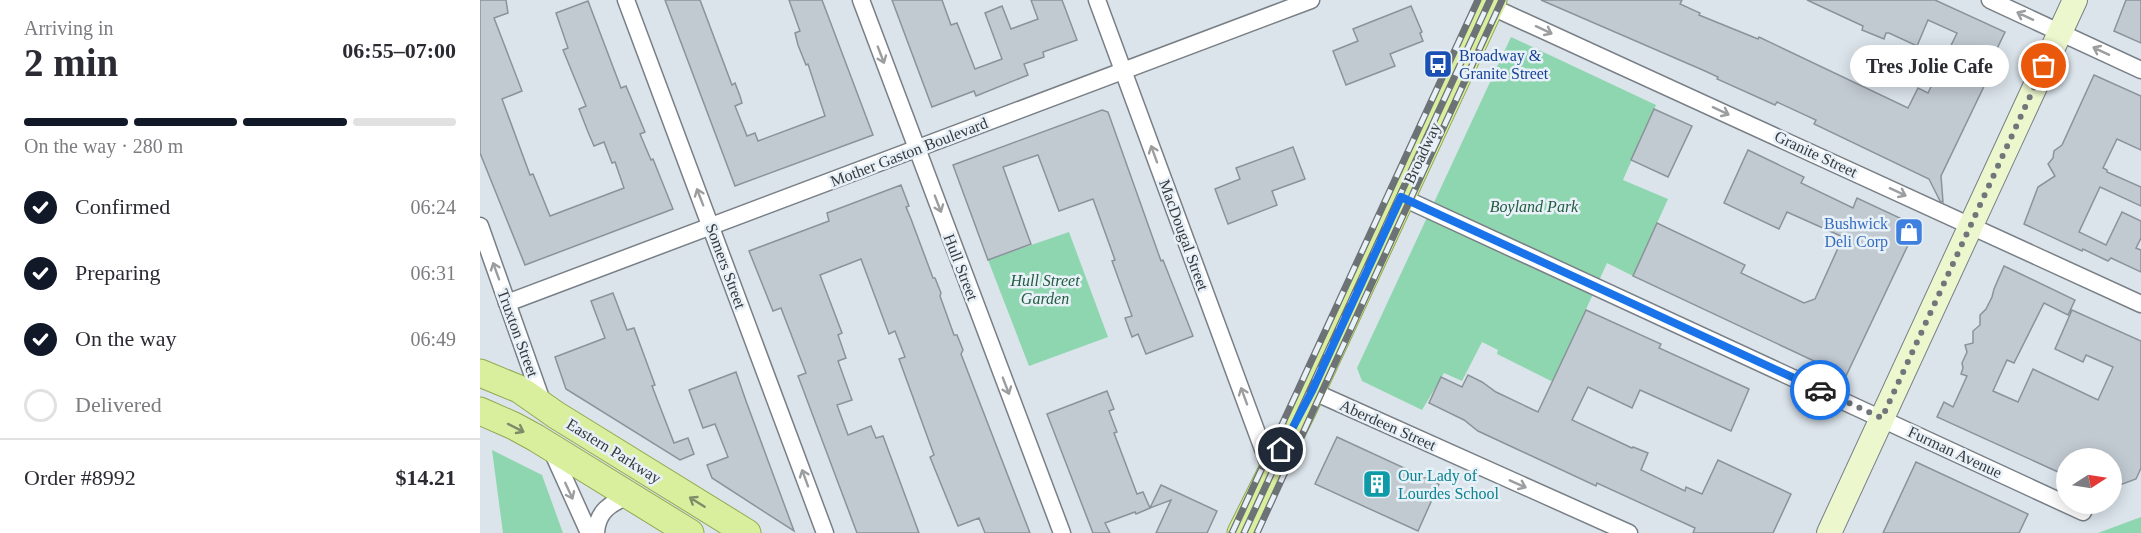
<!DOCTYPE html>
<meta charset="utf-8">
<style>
:root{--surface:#fff;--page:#f2f2f3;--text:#2b2b33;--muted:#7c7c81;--line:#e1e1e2;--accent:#111827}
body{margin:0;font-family:Georgia,serif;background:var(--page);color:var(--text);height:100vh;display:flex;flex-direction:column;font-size:22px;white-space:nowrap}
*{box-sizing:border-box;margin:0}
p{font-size:20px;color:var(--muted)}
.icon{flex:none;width:33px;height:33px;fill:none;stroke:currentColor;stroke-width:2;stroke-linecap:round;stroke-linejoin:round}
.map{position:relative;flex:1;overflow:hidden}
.sheet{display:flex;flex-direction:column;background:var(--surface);width:480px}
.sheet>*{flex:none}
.needle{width:39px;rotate:78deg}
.controls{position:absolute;left:1576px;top:448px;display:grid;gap:12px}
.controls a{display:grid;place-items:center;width:66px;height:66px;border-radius:50%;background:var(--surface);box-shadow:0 3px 15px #0003;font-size:30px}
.pin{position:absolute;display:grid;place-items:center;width:51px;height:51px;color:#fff;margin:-26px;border:3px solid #fff;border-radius:50%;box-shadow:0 2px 6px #0007}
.courier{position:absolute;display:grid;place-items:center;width:60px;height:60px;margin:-30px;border:4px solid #1a73e8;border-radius:50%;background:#fff;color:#222;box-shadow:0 2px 8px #0007}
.bubble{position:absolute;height:42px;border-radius:21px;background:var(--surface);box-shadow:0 3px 15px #0003;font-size:20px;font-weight:700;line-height:42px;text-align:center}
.head em{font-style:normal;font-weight:700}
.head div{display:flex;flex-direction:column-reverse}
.head{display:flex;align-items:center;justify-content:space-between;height:102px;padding:0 24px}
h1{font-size:39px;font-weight:700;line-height:45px}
.bar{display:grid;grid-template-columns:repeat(4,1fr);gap:9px 6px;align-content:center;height:72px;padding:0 24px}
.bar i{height:8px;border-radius:4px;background:var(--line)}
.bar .selected{background:var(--accent)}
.bar p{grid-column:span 4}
.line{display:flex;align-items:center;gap:15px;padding:0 24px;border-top:2px solid var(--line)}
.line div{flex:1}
ol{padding:0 24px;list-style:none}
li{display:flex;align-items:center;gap:18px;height:66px}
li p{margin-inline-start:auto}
li .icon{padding:6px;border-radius:50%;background:var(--accent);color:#fff;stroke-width:4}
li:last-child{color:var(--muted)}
li i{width:33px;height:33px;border:3px solid var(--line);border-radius:50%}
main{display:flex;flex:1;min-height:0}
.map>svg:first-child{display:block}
.green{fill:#8ed6af}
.building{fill:#c1c9d1;stroke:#8b939a;stroke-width:1.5}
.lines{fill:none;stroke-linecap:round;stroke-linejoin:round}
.street-casing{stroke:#787f86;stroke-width:19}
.secondary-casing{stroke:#787f86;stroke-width:26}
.primary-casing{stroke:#90aa51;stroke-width:29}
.street{stroke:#fff;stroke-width:16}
.secondary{stroke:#ecf7ce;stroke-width:24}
.primary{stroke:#d9ef9d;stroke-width:27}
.rail-casing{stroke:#6d7276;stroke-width:7}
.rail{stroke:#e9f1f8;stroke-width:4.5;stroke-dasharray:14;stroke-linecap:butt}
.oneway{stroke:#9c9d9e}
.oneway2{stroke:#808c69}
.done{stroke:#71767b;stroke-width:6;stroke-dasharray:0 10.8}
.route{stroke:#1a73e8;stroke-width:8}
.labels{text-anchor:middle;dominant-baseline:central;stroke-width:5;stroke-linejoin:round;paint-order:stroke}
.transit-label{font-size:16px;fill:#164399;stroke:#e9f1f8;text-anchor:start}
.street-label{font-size:16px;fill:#383b3e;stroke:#e9f1f8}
.park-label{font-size:16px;font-style:italic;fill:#225b40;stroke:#e9f1f8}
.shop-label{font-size:16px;fill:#366cbe;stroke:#e9f1f8;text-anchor:end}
.culture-label{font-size:16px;fill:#0d838f;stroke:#e9f1f8;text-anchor:start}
</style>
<main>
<section class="sheet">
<div class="head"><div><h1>2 min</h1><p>Arriving in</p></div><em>06:55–07:00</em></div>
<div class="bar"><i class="selected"></i><i class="selected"></i><i class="selected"></i><i></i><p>On the way · 280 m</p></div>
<ol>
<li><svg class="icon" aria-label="check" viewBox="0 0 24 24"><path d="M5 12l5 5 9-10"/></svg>Confirmed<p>06:24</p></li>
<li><svg class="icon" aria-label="check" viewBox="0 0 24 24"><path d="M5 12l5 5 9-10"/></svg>Preparing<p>06:31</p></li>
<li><svg class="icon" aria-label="check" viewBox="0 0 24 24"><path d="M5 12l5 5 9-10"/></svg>On the way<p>06:49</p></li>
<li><i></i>Delivered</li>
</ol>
<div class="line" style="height:78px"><div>Order #8992</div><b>$14.21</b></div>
</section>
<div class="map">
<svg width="1661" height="533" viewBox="0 0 1661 533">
<rect width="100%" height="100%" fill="#dbe4eb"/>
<!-- green -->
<g class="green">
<polygon points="1031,37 1176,105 1143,180 1188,199 1153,276 1127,263 1073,382 1017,354 1018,350 1002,342 982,381 964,373 942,410 882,381 877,368"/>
<polygon points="589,232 628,337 549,366 508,260"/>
<polygon points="12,450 62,475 83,533 23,533"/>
<polygon points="1661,517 1661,533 1618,533"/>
</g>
<!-- building -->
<g class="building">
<polygon points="0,0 26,0 28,13 14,18 42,91 22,99 50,175 53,174 70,216 144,188 135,162 132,163 124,142 114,146 108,132 99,109 106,106 83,50 88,48 76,13 108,1 141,88 146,86 165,132 160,134 171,160 173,159 193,209 45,265 0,153"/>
<polygon points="185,0 220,0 252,85 255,83 260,96 262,103 255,106 267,136 275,133 278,141 345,116 328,64 326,65 318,45 315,33 320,31 309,0 342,0 393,135 255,186"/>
<polygon points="412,0 462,0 471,25 477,23 495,69 522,59 505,13 522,6 531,29 558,19 551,0 582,0 597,40 563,52 564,57 544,64 548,75 496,96 494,91 452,107"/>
<polygon points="1061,0 1202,0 1200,4 1220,13 1219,15 1278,39 1279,37 1428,108 1438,88 1448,93 1477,33 1448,20 1437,46 1409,33 1406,33 1404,39 1382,30 1383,26 1327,0 1455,0 1525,32 1515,53 1519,55 1461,176 1463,202 1460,201 1449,179 1334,124 1336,120 1297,102 1295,105 1237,79 1238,77 1225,71"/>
<polygon points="1646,0 1661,0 1661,43 1634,31"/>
<polygon points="931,6 942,32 940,33 943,41 910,54 915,66 866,85 853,51 878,41 873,29"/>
<polygon points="1614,75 1661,96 1661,150 1637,139 1623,168 1627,170 1627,172 1661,187 1661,206 1620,187 1599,232 1626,245 1642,212 1661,221 1661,238 1656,248 1661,250 1661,272 1631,258 1628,261 1603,249 1602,251 1544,224 1558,187 1575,176 1568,164 1573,158 1574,151 1582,145"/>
<polygon points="1174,109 1212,126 1188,177 1151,160"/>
<polygon points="622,110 628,112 681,261 683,260 713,336 666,354 658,334 652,337 645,318 652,316 632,261 635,260 613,199 579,211 558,155 523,167 551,244 508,260 473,165"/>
<polygon points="813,147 825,179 792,191 797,205 748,224 735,189 760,179 756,168"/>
<polygon points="1268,150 1324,177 1321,183 1373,208 1377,198 1437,226 1366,376 1153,276 1177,223 1265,265 1261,273 1324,303 1335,299 1363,237 1307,212 1299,229 1244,203"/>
<polygon points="421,185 429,206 426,207 431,219 453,278 455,278 461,293 460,296 474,335 477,335 483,350 481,354 550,533 505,533 499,518 478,526 450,457 454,455 419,359 425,357 415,331 409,334 381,259 340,275 362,333 358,335 366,358 358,361 372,400 357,405 368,435 391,426 396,438 403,436 439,533 377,533 318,376 326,373 301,308 293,311 269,251 349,221 347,213"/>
<polygon points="1524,266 1595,300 1588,315 1564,303 1534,363 1527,360 1513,391 1538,402 1553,369 1618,400 1633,367 1606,355 1603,362 1575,349 1592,310 1661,341 1661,468 1656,479 1632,488 1632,459 1587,459 1587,476 1457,417 1464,402 1473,407 1487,376 1481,374 1483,368 1482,363 1487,352 1485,345 1493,343 1493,331 1500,325 1500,315 1506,309 1512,297 1514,289"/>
<polygon points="133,293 147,330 154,328 175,385 172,386 194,443 208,438 214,454 200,460 86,389 75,357 125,338 111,301"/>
<polygon points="1106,310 1181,344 1179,348 1269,389 1251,431 1160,390 1152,408 1108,387 1092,420 1152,448 1153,447 1168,453 1161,470 1205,491 1206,487 1222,494 1238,460 1311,494 1293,533 1213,533 1215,528 1117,483 1116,486 998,431 984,420 949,403 961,377 982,387 988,375 1002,382 1016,392 1058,412"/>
<polygon points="256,372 266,401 314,531 232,478 227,465 248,457 235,424 223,428 209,390"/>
<polygon points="627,391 634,409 629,411 637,432 634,433 657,494 663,492 670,508 656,514 655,512 625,523 630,533 613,533 567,414"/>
<polygon points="857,437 959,484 938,531 835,484"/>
<polygon points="1436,462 1548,514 1539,533 1403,533"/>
<polygon points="681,485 737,511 727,533 676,533 691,500 670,508"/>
</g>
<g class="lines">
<!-- street casing -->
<g class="street-casing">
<g id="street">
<polyline points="146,0 345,533"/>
<polyline points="381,0 582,533"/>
<polyline points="617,0 791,471"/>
<polyline points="1510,0 1661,70"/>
<polyline points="1010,6 1661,304"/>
<polyline points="921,197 1603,512"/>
<polyline points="0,226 63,404"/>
<polyline points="27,303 831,0"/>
<polyline points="832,391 1149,533"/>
<polyline points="71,449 109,533"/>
<path d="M116 533C117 512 130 503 149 496"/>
</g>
</g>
<!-- secondary casing -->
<g class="secondary-casing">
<polyline id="secondary" points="1349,533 1595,0"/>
</g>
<!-- primary casing -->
<g class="primary-casing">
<g id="primary">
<polyline points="0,373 39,389 76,415 267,533"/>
<polyline points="0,411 34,426 56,438 210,533"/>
<polyline points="761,533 823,409 1013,0"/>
</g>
</g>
<!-- street -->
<use href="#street" class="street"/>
<!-- secondary -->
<use href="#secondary" class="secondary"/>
<!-- primary -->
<use href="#primary" class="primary"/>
<!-- rail casing -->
<g class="rail-casing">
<g id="rail">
<polyline points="752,533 998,0"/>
<polyline points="764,533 1010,0"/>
<polyline points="777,533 1022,0"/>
</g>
</g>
<!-- rail -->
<use href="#rail" class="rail"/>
</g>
<!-- one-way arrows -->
<defs><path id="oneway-shaft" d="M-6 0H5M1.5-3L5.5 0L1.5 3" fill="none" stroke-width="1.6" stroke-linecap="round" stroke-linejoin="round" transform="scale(1.5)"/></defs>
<g class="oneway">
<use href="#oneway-shaft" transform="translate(1545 16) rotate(-155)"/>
<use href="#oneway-shaft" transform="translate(1064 30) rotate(25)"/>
<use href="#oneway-shaft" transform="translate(1621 51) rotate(-155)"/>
<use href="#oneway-shaft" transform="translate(401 55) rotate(69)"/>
<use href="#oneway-shaft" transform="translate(1241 111) rotate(25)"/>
<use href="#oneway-shaft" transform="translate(674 154) rotate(-110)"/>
<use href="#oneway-shaft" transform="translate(1418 192) rotate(25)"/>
<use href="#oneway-shaft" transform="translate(220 197) rotate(-111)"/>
<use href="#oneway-shaft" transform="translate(458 204) rotate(69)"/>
<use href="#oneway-shaft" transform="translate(16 271) rotate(-110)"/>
<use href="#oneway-shaft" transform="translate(526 386) rotate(69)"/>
<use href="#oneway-shaft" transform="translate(764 396) rotate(-110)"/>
<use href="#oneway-shaft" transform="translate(325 478) rotate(-110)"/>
<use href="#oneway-shaft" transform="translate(1038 484) rotate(24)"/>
<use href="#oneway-shaft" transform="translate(89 491) rotate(65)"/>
</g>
<g class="oneway2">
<use href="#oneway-shaft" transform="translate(36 428) rotate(27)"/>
<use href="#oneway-shaft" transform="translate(217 502) rotate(-148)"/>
</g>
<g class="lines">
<!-- done -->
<polyline class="done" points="1340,390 1402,418 1564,66"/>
<!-- route -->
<polyline class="route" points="801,450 832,391 921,197 1340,390"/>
</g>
<!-- icons -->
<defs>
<g id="bus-square" transform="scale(1.5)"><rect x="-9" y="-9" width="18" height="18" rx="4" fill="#1a4fb4" stroke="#e9f1f8"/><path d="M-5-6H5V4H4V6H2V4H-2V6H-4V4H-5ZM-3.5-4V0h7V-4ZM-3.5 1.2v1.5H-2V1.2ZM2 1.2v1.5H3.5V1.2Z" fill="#fff"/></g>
<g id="shop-square" transform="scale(1.5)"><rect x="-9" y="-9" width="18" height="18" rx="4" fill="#3f7fe0" stroke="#e9f1f8"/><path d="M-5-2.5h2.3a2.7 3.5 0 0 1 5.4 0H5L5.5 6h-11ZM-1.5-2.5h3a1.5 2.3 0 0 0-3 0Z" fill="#fff"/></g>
<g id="building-square" transform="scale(1.5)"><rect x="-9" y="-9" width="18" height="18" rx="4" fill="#0f9aa8" stroke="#e9f1f8"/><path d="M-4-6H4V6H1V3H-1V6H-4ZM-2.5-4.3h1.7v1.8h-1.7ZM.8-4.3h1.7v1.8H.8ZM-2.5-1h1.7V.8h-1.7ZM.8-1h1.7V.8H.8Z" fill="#fff"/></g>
</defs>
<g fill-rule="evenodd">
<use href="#bus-square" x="958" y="64"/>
<use href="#shop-square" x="1429" y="232"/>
<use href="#building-square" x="897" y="484"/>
</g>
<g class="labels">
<!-- transit labels -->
<g class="transit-label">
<text x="979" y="55">Broadway &amp;<tspan x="979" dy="18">Granite Street</tspan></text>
</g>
<!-- street labels -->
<g class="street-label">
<text transform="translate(429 152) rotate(-21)">Mother Gaston Boulevard</text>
<text transform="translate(942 153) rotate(-65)">Broadway</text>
<text transform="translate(1336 154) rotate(25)">Granite Street</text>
<text transform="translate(704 235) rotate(70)">MacDougal Street</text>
<text transform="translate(246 266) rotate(70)">Somers Street</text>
<text transform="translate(481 267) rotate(69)">Hull Street</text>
<text transform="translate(38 333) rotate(70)">Truxton Street</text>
<text transform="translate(908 425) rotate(24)">Aberdeen Street</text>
<text transform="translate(134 451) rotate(32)">Eastern Parkway</text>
<text transform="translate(1475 452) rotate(25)">Furman Avenue</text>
</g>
<!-- park labels -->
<g class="park-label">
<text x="1054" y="206">Boyland Park</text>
<text x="565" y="280">Hull Street<tspan x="565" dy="18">Garden</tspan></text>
</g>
<!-- shop labels -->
<g class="shop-label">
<text x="1408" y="223">Bushwick<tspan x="1408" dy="18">Deli Corp</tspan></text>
</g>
<!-- culture labels -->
<g class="culture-label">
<text x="918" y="475">Our Lady of<tspan x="918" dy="18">Lourdes School</tspan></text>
</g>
</g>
</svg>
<div class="controls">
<a><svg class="needle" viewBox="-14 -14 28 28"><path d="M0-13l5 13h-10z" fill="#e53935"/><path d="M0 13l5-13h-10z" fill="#7c7c81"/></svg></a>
</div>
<div class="pin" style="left:1564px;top:66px;background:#ea580c"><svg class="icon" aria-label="bag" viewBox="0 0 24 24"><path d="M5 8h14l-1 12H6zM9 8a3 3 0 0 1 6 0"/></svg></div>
<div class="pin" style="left:801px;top:450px;background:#1f2937"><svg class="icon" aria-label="home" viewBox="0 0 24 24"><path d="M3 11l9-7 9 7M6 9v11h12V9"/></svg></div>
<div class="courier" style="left:1340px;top:390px"><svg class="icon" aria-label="car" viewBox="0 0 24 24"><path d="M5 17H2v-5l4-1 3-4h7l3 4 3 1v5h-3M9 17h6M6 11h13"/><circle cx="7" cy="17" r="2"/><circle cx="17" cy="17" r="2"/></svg></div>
<div class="bubble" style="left:1370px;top:45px;width:159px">Tres Jolie Cafe</div>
</div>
</main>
